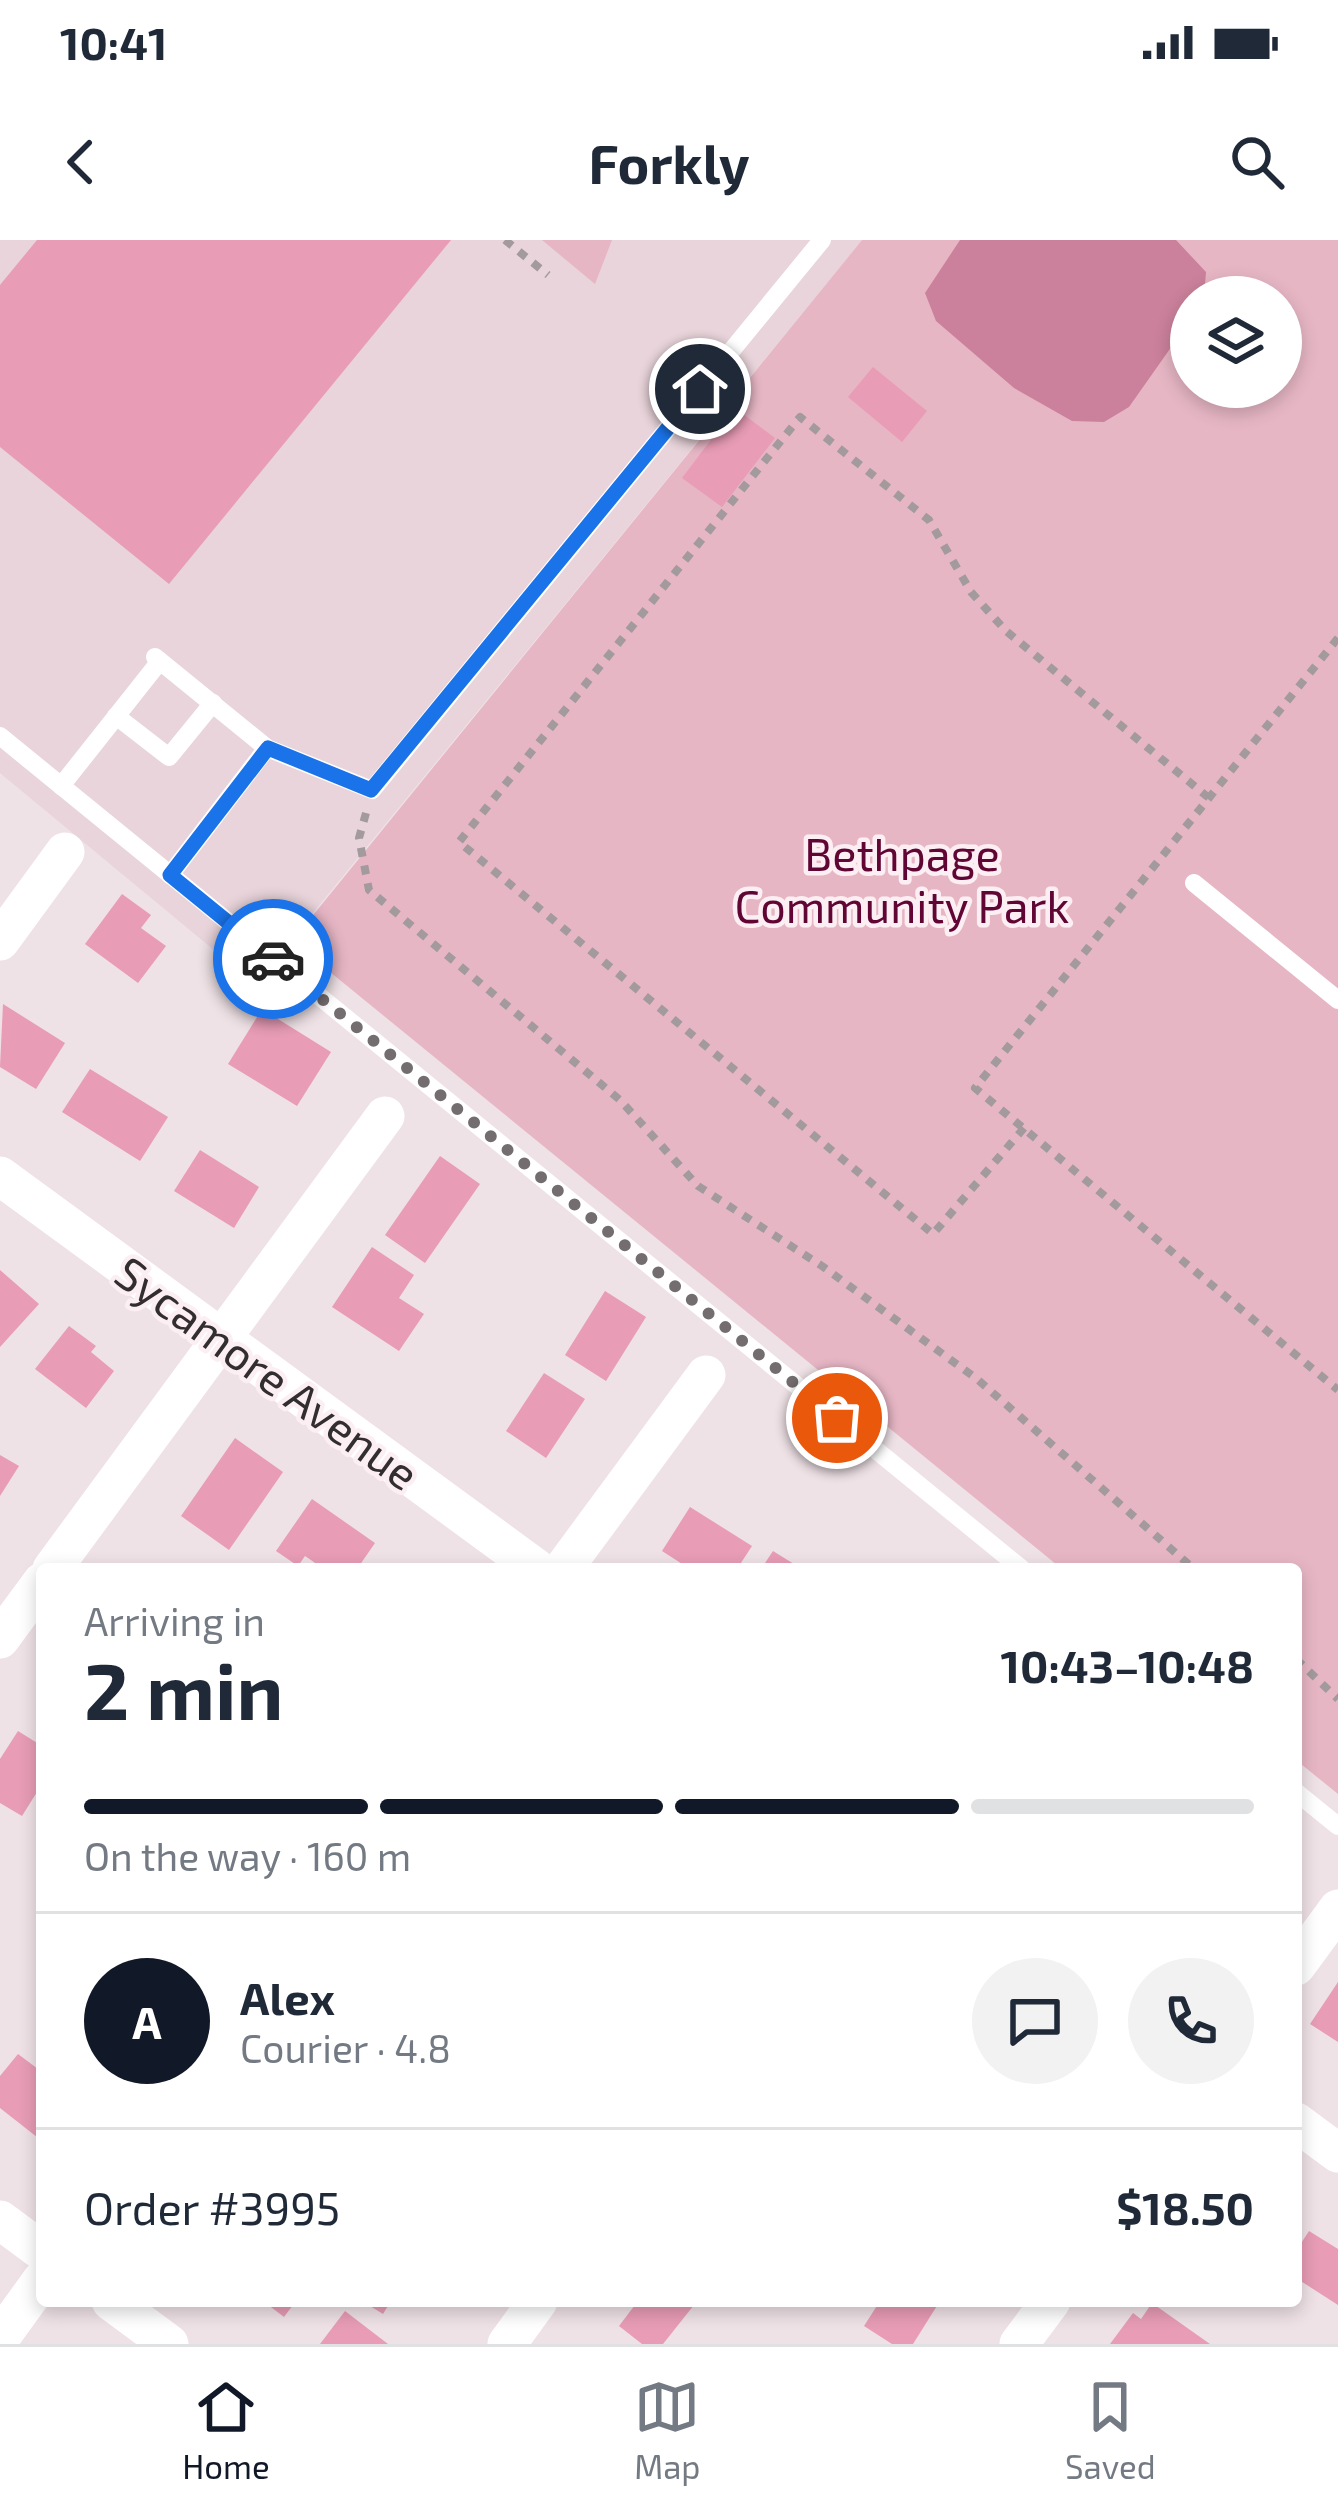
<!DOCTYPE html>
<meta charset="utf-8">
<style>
:root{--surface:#fff;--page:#f2f2f3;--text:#1f2937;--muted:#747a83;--line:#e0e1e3;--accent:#111827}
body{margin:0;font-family:"Exo 2",sans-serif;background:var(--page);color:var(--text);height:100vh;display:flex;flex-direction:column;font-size:45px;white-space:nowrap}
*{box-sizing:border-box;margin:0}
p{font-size:39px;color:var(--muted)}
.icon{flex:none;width:66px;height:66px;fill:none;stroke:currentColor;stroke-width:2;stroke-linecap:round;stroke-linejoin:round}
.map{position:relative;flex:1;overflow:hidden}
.details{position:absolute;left:36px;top:1323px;width:1266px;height:744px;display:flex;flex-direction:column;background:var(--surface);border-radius:12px;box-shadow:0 6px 18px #0003}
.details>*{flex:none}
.tools{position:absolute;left:1170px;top:36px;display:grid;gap:24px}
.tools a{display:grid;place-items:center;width:132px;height:132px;border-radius:50%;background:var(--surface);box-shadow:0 6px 18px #0003;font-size:60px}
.pin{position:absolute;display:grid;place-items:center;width:102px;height:102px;color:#fff;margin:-51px;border:6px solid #fff;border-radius:50%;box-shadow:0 3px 12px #0007}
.courier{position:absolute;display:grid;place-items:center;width:120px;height:120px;margin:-60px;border:9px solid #1a73e8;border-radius:50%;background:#fff;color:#222;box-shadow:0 3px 15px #0007}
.overview em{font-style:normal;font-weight:700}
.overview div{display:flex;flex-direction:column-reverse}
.overview{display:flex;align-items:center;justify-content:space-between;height:204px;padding:0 48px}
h1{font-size:78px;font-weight:700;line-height:90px}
.bar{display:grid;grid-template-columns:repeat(4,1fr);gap:18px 12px;align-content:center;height:144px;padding:0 48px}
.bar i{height:15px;border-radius:9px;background:var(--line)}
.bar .active{background:var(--accent)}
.bar p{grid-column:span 4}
.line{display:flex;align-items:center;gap:30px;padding:0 48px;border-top:3px solid var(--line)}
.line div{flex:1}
.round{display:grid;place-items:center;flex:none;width:126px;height:126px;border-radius:63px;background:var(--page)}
.status{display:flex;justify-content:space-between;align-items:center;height:84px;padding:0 60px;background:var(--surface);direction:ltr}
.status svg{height:33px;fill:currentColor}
header{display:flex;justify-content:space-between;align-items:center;height:156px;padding:0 48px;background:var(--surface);font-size:54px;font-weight:700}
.tabs{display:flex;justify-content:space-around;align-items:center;height:168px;border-top:3px solid var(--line);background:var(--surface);font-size:33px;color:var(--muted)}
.tabs a{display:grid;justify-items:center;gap:6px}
.tabs .active{color:var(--accent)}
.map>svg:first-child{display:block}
.built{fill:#e8d4da}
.green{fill:#e7b6c5;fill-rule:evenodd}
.water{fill:#cb819b}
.building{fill:#e89cb6}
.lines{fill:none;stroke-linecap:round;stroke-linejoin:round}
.path{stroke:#a39a9d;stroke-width:8;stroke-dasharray:9 9;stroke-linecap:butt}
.service{stroke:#fff;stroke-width:18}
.minor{stroke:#fff;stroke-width:39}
.done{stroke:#746d6f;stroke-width:12;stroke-dasharray:0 21.6}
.route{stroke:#1a73e8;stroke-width:15}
.labels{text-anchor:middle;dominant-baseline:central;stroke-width:9;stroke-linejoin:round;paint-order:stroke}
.park-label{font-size:45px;fill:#600534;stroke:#fceff3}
.street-label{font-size:45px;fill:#322e2f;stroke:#fceff3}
</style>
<div class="status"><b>10:41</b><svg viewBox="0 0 49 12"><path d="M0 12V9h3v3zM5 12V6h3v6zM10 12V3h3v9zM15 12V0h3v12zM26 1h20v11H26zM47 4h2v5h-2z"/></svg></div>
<header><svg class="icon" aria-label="back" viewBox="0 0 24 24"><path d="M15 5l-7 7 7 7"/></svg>Forkly<svg class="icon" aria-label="search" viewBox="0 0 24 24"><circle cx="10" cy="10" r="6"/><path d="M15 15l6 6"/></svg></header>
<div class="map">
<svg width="1338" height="2104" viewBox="0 0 1338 2104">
<rect width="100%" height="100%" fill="#efe2e6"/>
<!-- built -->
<polygon class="built" points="0,0 862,0 255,744 0,533"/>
<!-- green -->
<g class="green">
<polygon points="542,0 612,0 595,44"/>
<path d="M862 0H1338V1554L1296 1520V1329H1062L292 701ZM1191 57H1281V147H1191Z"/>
</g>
<!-- water -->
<polygon class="water" points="960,0 1176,0 1206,32 1204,57 1191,57 1191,79 1129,167 1104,182 1072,181 1014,148 936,81 925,53"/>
<!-- building -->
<g class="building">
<polygon points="37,0 451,0 169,344 0,207 0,45"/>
<polygon points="873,127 927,171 902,202 848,157"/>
<polygon points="735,168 775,198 722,267 682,238"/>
<polygon points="122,654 151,675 141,688 166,706 138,743 85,704"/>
<polygon points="3,764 65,803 36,849 0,827"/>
<polygon points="262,769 331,812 297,866 228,824"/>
<polygon points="90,829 168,877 140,921 62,872"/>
<polygon points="200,910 259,947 234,988 174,951"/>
<polygon points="440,916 480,944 425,1023 385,995"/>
<polygon points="372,1007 414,1035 399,1058 424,1074 399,1111 332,1067"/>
<polygon points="0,1030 39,1064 0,1107"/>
<polygon points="605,1051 646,1077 606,1141 565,1115"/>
<polygon points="69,1086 96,1106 91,1112 114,1131 86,1168 35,1129"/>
<polygon points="544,1133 585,1159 546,1218 506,1191"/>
<polygon points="235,1198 283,1232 229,1310 181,1276"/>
<polygon points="0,1215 19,1226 0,1256"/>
<polygon points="312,1259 375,1303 357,1329 324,1329 305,1316 298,1326 276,1311"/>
<polygon points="690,1267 752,1306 737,1329 690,1329 662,1311"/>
<polygon points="773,1311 802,1329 761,1329"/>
<polygon points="18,1491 42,1506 42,1544 22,1576 0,1563 0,1519"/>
<polygon points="1338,1742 1338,1802 1310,1784"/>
<polygon points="18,1814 42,1832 42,1901 0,1868 0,1836"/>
<polygon points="1309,1991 1338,2009 1338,2065 1296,2038 1296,2011"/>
<polygon points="263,2061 296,2061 284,2077"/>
<polygon points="362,2061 391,2061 383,2074"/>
<polygon points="638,2061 688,2061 694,2065 663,2104 642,2104 619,2086"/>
<polygon points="880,2061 940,2061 913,2104 892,2104 864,2086"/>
<polygon points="1152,2063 1210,2104 1110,2104 1133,2073 1141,2079"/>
<polygon points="345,2071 388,2104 320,2104"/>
</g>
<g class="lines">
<!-- path -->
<g class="path">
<polyline points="505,0 548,35"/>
<polyline points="1338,398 975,848 1338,1150"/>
<polyline points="366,573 359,598 369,650 620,860 698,946 822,1026 977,1139 1194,1329"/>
<polyline points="1024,888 933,994 459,602 800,177 929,280 971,352 1006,391 1209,558"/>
<polyline points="1296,1419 1338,1459"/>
</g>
<!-- service -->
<g class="service">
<polyline points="155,417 267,508"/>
<polyline points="116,476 169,517 213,463"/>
<polyline points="0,496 1022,1329"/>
<polyline points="61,546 160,421"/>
<polyline points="170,635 267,508 372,550 822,0"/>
<polyline points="1194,643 1338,760"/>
<polyline points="1296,1552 1338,1586"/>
</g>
<!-- minor -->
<g class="minor">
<polyline points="0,701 65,612"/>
<polyline points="0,936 537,1329"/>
<polyline points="52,1329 385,876"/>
<polyline points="563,1329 706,1135"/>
<polyline points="0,1399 42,1342"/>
<polyline points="1296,1726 1338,1669"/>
<polyline points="1296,1882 1338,1913"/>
<polyline points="0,1980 42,2011"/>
<polyline points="111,2061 169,2104"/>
<polyline points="0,2098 42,2040"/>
<polyline points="507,2104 538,2061"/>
<polyline points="1019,2104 1051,2061"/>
</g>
</g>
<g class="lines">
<!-- done -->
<polyline class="done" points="273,719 837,1178"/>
<!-- route -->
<polyline class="route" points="273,719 170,635 268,508 371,550 700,149"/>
</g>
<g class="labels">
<!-- park labels -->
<g class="park-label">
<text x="902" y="613">Bethpage<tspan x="902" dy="52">Community Park</tspan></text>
</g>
<!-- street labels -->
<g class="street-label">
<text transform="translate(268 1132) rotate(36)">Sycamore Avenue</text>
</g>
</g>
</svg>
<div class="tools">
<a><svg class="icon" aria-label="layers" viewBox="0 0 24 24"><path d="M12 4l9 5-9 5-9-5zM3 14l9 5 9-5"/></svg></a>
</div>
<div class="pin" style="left:837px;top:1178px;background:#ea580c"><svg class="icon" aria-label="bag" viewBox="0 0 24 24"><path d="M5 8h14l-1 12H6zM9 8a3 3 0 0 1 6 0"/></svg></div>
<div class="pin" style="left:700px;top:149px;background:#1f2937"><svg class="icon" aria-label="home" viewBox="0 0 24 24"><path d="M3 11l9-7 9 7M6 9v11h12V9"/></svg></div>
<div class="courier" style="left:273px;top:719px"><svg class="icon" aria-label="car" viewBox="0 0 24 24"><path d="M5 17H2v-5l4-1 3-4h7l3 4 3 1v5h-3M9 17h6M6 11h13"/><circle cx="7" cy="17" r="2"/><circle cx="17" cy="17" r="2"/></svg></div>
<section class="details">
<div class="overview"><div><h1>2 min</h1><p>Arriving in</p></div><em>10:43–10:48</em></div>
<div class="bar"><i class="active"></i><i class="active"></i><i class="active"></i><i></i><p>On the way · 160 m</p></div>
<div class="line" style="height:216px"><b class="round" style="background:var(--accent);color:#fff">A</b><div><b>Alex</b><p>Courier · 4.8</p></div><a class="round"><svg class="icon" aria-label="chat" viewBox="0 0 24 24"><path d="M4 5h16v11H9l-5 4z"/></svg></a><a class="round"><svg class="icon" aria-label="phone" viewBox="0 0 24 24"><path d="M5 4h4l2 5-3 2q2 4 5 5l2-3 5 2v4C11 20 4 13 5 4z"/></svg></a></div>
<div class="line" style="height:156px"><div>Order #3995</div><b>$18.50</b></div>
</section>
</div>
<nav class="tabs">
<a class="active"><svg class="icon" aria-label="home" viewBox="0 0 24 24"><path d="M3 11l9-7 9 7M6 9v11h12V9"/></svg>Home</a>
<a><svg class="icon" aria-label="map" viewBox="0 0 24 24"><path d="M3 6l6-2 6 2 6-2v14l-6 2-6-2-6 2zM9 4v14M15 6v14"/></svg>Map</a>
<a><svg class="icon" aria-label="saved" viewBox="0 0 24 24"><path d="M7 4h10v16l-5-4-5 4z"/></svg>Saved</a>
</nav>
